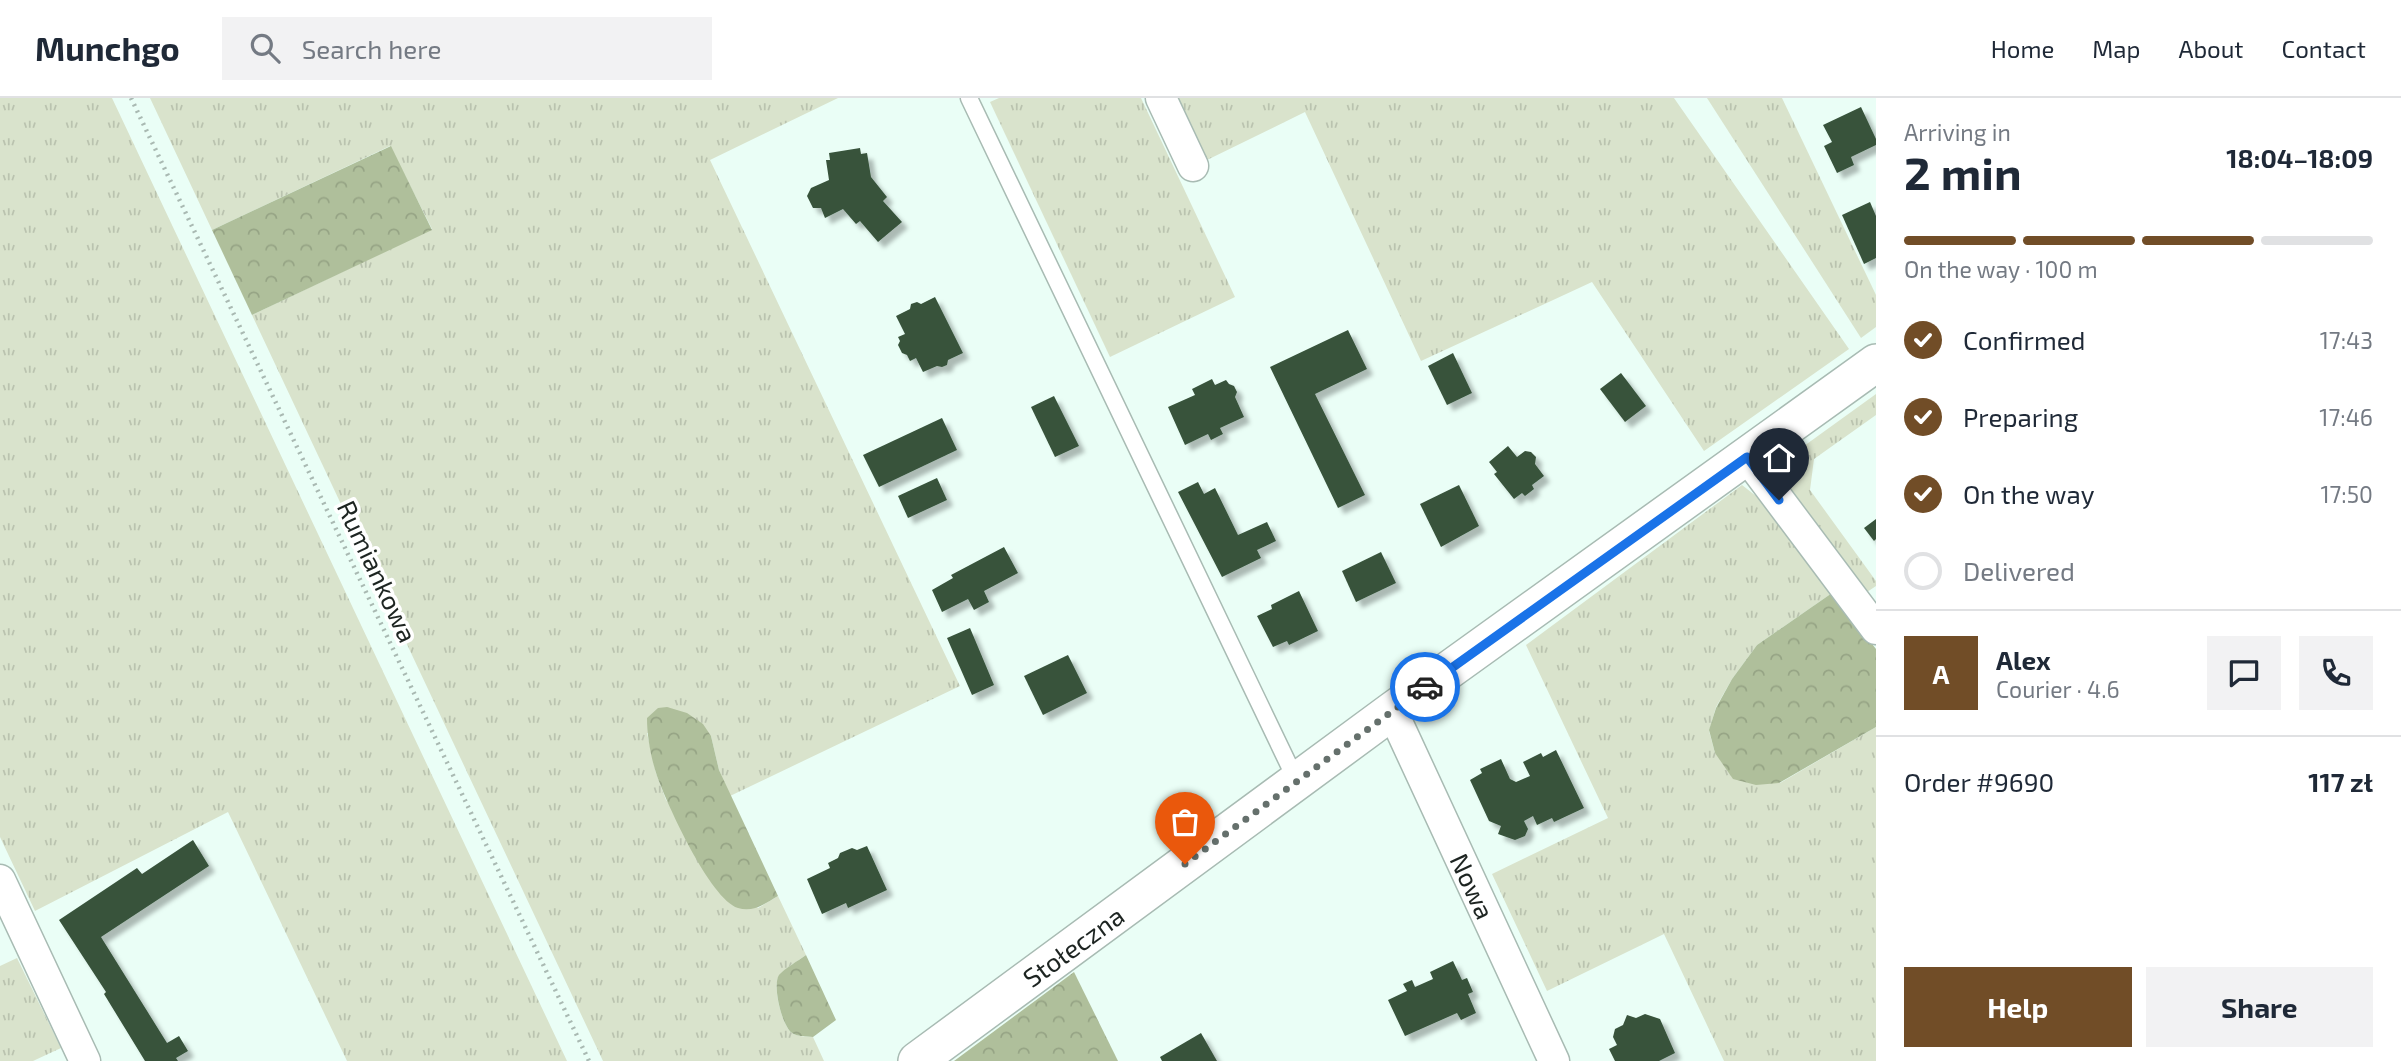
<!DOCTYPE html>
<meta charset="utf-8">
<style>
:root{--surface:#fff;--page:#f2f2f3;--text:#1f2937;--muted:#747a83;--line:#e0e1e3;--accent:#714d27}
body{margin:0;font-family:"Exo 2",sans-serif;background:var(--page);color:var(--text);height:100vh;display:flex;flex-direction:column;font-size:26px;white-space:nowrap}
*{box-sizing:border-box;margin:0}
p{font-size:23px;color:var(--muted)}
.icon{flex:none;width:38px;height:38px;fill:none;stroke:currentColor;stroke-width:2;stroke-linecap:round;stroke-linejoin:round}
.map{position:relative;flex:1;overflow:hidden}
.sheet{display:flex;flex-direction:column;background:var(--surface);width:525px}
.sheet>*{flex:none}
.pin{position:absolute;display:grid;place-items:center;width:60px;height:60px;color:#fff;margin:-72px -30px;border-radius:50% 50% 50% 0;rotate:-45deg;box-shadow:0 0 7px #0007}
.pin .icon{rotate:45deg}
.courier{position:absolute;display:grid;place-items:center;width:70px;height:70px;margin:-35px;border:5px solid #1a73e8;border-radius:50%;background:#fff;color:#222;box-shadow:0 2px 9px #0007}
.summary em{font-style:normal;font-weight:700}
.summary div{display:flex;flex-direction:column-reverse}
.summary{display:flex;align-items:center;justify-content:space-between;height:119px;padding:0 28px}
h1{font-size:46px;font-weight:700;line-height:52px}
.bar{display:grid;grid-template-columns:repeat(4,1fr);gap:10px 7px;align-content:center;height:84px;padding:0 28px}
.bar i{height:9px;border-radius:5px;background:var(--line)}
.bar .current{background:var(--accent)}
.bar p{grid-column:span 4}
.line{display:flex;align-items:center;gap:18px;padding:0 28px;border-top:2px solid var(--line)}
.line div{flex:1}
.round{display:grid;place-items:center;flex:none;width:74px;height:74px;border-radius:0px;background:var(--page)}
ol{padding:0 28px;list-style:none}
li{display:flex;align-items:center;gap:21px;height:77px}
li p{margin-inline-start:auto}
li .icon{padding:7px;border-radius:50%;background:var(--accent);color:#fff;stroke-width:4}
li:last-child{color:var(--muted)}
li i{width:38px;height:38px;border:4px solid var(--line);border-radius:50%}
.primary-button{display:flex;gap:14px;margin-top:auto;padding:14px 28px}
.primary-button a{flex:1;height:80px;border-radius:0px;background:var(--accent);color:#fff;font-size:28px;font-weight:700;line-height:80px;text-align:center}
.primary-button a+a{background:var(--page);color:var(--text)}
header{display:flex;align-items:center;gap:42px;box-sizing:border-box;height:98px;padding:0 35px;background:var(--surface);border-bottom:2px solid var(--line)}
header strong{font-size:33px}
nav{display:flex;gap:38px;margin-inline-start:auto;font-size:24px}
.search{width:490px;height:63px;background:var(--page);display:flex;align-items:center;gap:18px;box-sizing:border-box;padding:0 24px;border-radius:0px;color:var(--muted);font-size:26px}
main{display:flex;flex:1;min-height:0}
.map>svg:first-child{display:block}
.grass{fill:url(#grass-tufts)}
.forest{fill:url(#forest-crowns)}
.building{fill:#37533b;filter:url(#shadow)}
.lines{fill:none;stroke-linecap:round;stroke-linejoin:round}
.service-casing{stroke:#a8bbb3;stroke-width:19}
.minor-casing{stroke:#a8bbb3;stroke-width:33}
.tertiary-casing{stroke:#a8bbb3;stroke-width:40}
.path{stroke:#a9b9b2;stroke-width:4.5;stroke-dasharray:2 5;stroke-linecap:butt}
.service{stroke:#fff;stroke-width:16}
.minor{stroke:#fff;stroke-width:30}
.tertiary{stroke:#fff;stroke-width:37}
.done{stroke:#65706c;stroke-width:7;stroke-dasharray:0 12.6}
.route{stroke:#1a73e8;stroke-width:9}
.labels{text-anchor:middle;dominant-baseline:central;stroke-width:7;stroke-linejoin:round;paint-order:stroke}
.street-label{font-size:26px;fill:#1d2421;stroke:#fff}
</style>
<header>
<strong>Munchgo</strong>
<div class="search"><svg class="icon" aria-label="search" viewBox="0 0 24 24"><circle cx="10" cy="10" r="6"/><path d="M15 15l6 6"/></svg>Search here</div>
<nav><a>Home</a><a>Map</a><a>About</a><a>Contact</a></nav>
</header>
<main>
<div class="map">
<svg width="1876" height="963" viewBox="0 0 1876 963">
<defs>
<pattern id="grass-tufts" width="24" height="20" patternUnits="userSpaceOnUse" patternTransform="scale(1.75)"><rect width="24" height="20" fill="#d9e3cc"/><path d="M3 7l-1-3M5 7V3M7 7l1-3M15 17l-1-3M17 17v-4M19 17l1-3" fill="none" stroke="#bac3af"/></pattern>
<pattern id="forest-crowns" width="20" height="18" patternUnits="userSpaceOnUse" patternTransform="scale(1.75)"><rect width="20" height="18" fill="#afbf9b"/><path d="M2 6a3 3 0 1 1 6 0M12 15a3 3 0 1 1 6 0" fill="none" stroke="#96a485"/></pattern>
<filter id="shadow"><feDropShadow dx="6" dy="6" stdDeviation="2" flood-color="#0004"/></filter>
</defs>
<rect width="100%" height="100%" fill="#eafef6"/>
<!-- grass -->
<g class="grass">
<polygon points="0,0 112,0 567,963 347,963 228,714 35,813 0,739"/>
<path d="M150 0H838L710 62 960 588 730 698 719 672 711 638 647 635 656 675 666 702 758 810 778 798 806 857C798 863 785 870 779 878 772 887 782 928 792 935 798 939 806 938 813 939L824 963H603L252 217 432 131 390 48 212 132Z"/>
<polygon points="999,0 1141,0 1235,199 1110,259 990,4"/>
<polygon points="1178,0 1674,0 1849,251 1704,353 1592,184 1421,263 1305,14 1207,62"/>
<polygon points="1707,0 1782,0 1876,197 1876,229 1861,240"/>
<polygon points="1876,296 1876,317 1814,361 1810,392 1876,483 1876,488 1867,494 1775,369"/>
<polygon points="1742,387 1756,398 1832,495 1757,547 1732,581 1716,609 1709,633 1715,655 1780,685 1876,629 1876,963 1724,963 1664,836 1547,893 1492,776 1608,720 1526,547"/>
<polygon points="17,860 61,950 33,963 0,963 0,868"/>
</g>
<!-- forest -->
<g class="forest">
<polygon points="391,48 432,132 252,217 212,132"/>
<polygon points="1832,495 1876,551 1876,629 1779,685 1756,687 1733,681 1715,655 1709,632 1716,610 1732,581 1757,547"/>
<path d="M667 609 687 615 703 626 711 638 719 672 778 798C766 805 753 815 738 810 710 801 667 706 657 678 651 660 647 639 647 620L658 610Z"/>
<path d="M806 857 836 922 813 939C806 938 798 939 792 935 782 928 772 887 779 877 785 870 798 863 806 857Z"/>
<polygon points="1074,874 1118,963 954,963"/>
</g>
<!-- building -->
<g class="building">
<polygon points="1861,9 1876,41 1876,47 1851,59 1854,67 1837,75 1824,48 1832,44 1823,27"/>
<polygon points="860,50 861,56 867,55 871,79 887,99 883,103 902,124 878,144 860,123 856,126 843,111 825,120 821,110 813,110 807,98 811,90 829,82 826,62 830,62 829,55"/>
<polygon points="1870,104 1876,118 1876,160 1864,166 1842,117"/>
<polygon points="935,199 963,255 948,262 947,267 942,269 937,268 923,274 916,260 910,263 907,257 902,255 898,247 900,243 898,239 905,236 896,218 910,211 911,206 917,204 921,206"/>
<polygon points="1348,232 1367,271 1315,296 1365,397 1338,410 1270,269"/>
<polygon points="1453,255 1472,295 1447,307 1428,268"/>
<polygon points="1621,275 1646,308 1625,324 1600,291"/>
<polygon points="1212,281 1215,287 1226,282 1229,286 1234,288 1237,294 1235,299 1244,319 1220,330 1223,336 1211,342 1208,336 1185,347 1168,309 1195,297 1192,291"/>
<polygon points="1054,298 1079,348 1055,359 1031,309"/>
<polygon points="942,320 957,352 879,389 863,357"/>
<polygon points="1508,348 1517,359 1525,353 1531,354 1536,359 1535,366 1544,378 1532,387 1534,391 1525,398 1522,395 1514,401 1494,376 1497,374 1489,364"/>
<polygon points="937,380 947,402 908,420 898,398"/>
<polygon points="1198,384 1204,396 1215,390 1238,437 1267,424 1276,443 1257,452 1261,460 1222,479 1178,394"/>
<polygon points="1459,387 1479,428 1441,449 1420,406"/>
<polygon points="1876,421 1876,441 1874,443 1864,430"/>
<polygon points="1004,449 1018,475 984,493 989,504 974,512 968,501 942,514 932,492 953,480 951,477"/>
<polygon points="1381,454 1396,485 1356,504 1342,473"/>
<polygon points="1299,493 1318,533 1289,547 1287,543 1273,549 1257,518 1272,511 1271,507"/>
<polygon points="970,530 994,587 972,597 947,540"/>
<polygon points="1068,557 1087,595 1043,617 1024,578"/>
<polygon points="1556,652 1584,710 1554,724 1552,720 1537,727 1533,718 1524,723 1528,731 1525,738 1515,742 1498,736 1501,728 1489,723 1470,682 1482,675 1480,671 1501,661 1510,681 1516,684 1530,678 1523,664 1541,655 1543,659"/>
<polygon points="193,742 209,768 101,839 167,945 179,938 188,953 176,960 178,963 145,963 104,896 106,894 59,822 137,770 142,776"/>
<polygon points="867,748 887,792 848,810 846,805 822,816 807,781 830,770 828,765 838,760 840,755 852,750 857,752"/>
<polygon points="1453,863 1462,882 1467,880 1473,894 1468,896 1476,915 1461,922 1457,915 1405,938 1388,902 1407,893 1403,886 1412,882 1415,889 1433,881 1430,874"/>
<polygon points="1645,916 1660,921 1675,955 1659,963 1615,963 1609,951 1617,947 1613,939 1615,931 1623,927 1627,917 1636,920"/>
<polygon points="1201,935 1217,963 1162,963 1160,959"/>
</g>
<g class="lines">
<!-- service casing -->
<g class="service-casing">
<polyline id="service" points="969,0 1297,684"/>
</g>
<!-- minor casing -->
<g class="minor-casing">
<g id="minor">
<polyline points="1161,0 1193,68"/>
<polyline points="1747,359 1876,531"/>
<polyline points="1392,613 1554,963"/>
<polyline points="0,782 85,963"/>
</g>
</g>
<!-- tertiary casing -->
<g class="tertiary-casing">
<polyline id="tertiary" points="917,963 1392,613 1876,265"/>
</g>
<!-- path -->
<polyline class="path" points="131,0 589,963"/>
<!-- service -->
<use href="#service" class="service"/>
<!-- minor -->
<use href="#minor" class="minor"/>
<!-- tertiary -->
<use href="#tertiary" class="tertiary"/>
</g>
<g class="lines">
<!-- done -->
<polyline class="done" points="1185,766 1425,589"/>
<!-- route -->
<polyline class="route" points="1425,589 1747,359 1779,402"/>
</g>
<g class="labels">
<!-- street labels -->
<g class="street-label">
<text transform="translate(378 473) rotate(65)">Rumiankowa</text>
<text transform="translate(1473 788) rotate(65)">Nowa</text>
<text transform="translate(1073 848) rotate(-36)">Stołeczna</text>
</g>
</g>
</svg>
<div class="pin" style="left:1185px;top:766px;background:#ea580c"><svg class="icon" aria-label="bag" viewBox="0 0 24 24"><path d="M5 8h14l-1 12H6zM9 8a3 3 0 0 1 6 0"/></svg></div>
<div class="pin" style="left:1779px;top:402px;background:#1f2937"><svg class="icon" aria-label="home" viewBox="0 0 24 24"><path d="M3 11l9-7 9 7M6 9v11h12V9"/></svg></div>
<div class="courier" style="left:1425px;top:589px"><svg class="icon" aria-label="car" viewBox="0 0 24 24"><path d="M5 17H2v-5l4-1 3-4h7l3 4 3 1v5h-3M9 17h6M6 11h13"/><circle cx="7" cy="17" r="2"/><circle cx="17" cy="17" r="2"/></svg></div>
</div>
<section class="sheet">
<div class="summary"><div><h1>2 min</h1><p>Arriving in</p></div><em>18:04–18:09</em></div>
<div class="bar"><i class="current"></i><i class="current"></i><i class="current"></i><i></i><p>On the way · 100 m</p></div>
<ol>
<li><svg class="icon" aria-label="check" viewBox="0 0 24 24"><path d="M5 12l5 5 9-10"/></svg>Confirmed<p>17:43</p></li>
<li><svg class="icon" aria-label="check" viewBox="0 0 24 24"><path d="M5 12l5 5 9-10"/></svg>Preparing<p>17:46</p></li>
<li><svg class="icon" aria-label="check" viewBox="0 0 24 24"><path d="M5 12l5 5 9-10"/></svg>On the way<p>17:50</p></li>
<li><i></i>Delivered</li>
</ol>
<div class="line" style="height:126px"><b class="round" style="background:var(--accent);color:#fff">A</b><div><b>Alex</b><p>Courier · 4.6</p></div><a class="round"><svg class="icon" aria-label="chat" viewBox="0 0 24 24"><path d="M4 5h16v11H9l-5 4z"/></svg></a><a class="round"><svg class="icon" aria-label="phone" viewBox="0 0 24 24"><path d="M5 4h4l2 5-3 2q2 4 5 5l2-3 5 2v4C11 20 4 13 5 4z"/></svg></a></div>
<div class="line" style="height:91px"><div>Order #9690</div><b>117 zł</b></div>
<div class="primary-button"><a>Help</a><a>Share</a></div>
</section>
</main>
